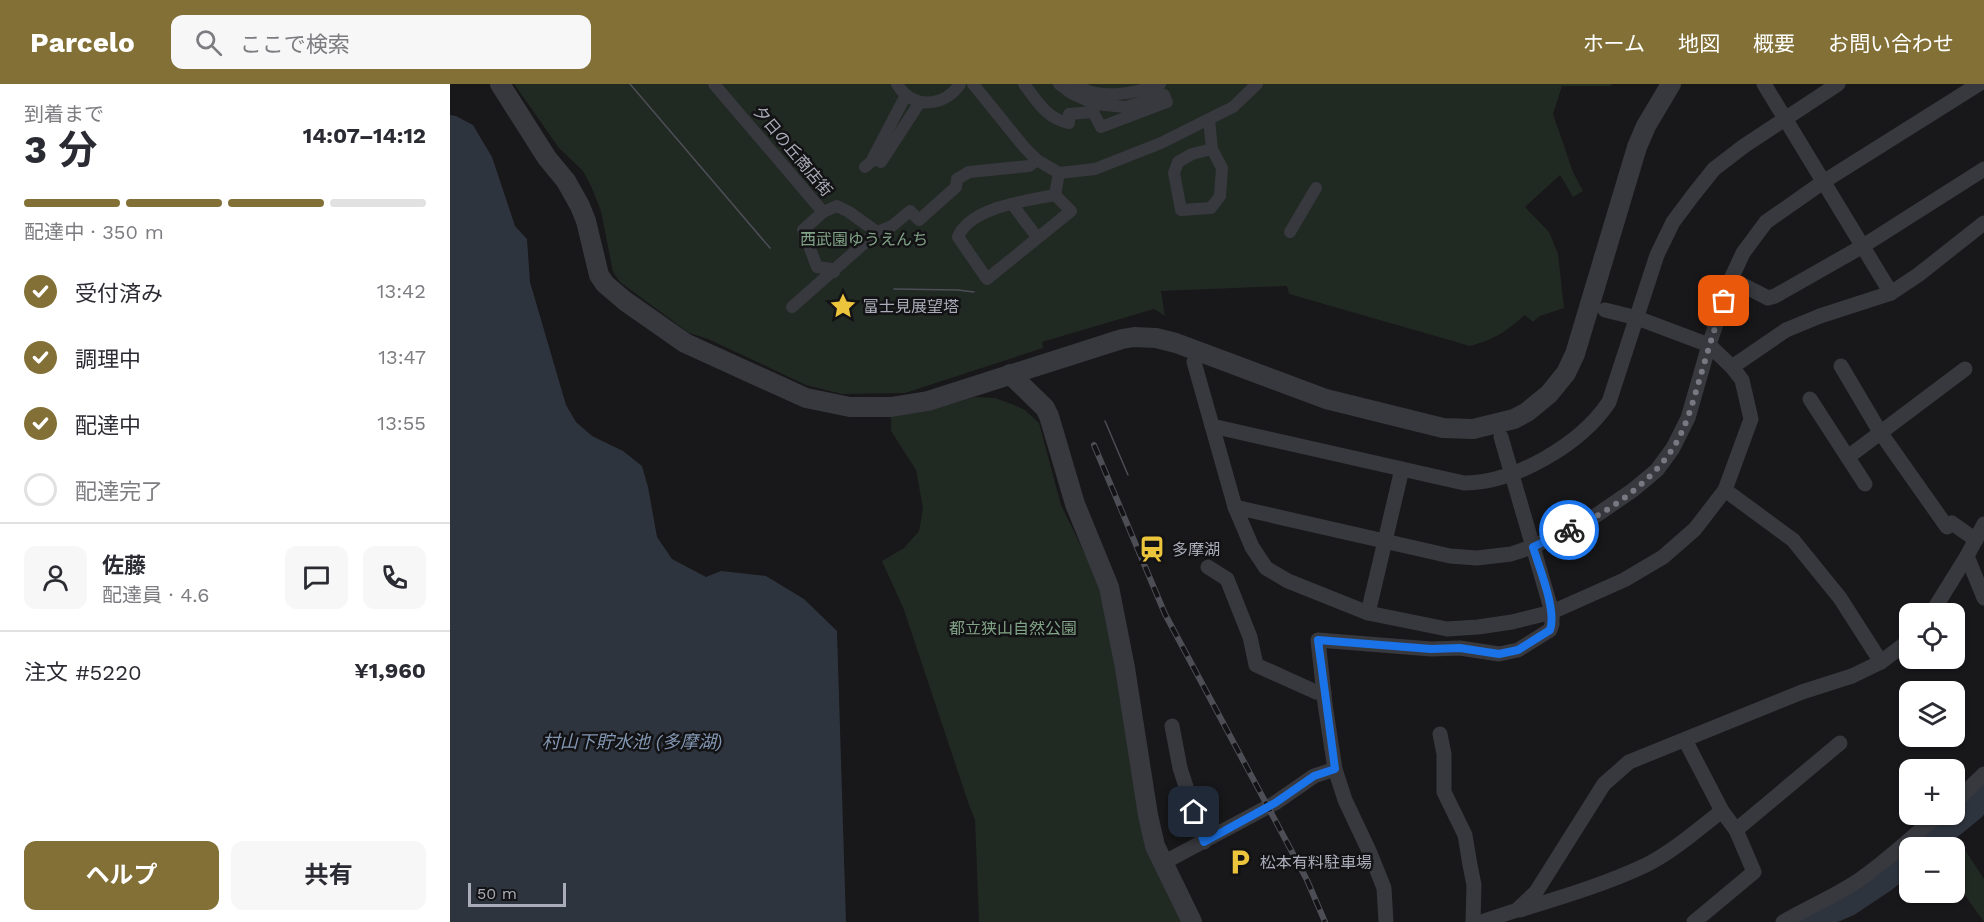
<!DOCTYPE html>
<html lang="ja">
<meta charset="utf-8">
<style>
:root{--surface:#fff;--page:#f7f7f7;--text:#2b2b33;--muted:#7c7c81;--line:#e1e1e2;--accent:#827037}
body{margin:0;font-family:"Work Sans","Noto Sans JP",sans-serif;background:var(--page);color:var(--text);height:100vh;display:flex;flex-direction:column;font-size:22px;white-space:nowrap}
*{box-sizing:border-box;margin:0}
p{font-size:20px;color:var(--muted)}
.icon{flex:none;width:33px;height:33px;fill:none;stroke:currentColor;stroke-width:2;stroke-linecap:round;stroke-linejoin:round}
.map{position:relative;flex:1;overflow:hidden}
.side{display:flex;flex-direction:column;background:var(--surface);width:450px}
.side>*{flex:none}
.controls{position:absolute;left:1449px;top:519px;display:grid;gap:12px}
.controls a{display:grid;place-items:center;width:66px;height:66px;border-radius:12px;background:var(--surface);box-shadow:0 2px 4px #0004;font-size:30px}
.scale{position:absolute;left:18px;bottom:15px;width:98px;box-sizing:border-box;padding-left:6px;border:3px solid #aaadb9;border-top:0;font-size:16px;line-height:21px;white-space:nowrap;color:#aaadb9;-webkit-text-stroke:4px #131214;paint-order:stroke}
.pin{position:absolute;display:grid;place-items:center;width:51px;height:51px;color:#fff;margin:-26px;border-radius:12px;box-shadow:0 3px 9px #0006}
.courier{position:absolute;display:grid;place-items:center;width:60px;height:60px;margin:-30px;border:4px solid #1a73e8;border-radius:50%;background:#fff;color:#222;box-shadow:0 2px 8px #0007}
.summary em{font-style:normal;font-weight:700}
.summary div{display:flex;flex-direction:column-reverse}
.summary{display:flex;align-items:center;justify-content:space-between;height:102px;padding:0 24px}
h1{font-size:39px;font-weight:700;line-height:45px}
.bar{display:grid;grid-template-columns:repeat(4,1fr);gap:9px 6px;align-content:center;height:72px;padding:0 24px}
.bar i{height:8px;border-radius:4px;background:var(--line)}
.bar .current{background:var(--accent)}
.bar p{grid-column:span 4}
.line{display:flex;align-items:center;gap:15px;padding:0 24px;border-top:2px solid var(--line)}
.line div{flex:1}
.round{display:grid;place-items:center;flex:none;width:63px;height:63px;border-radius:12px;background:var(--page)}
ol{padding:0 24px;list-style:none}
li{display:flex;align-items:center;gap:18px;height:66px}
li p{margin-inline-start:auto}
li .icon{padding:6px;border-radius:50%;background:var(--accent);color:#fff;stroke-width:4}
li:last-child{color:var(--muted)}
li i{width:33px;height:33px;border:3px solid var(--line);border-radius:50%}
.primary-button{display:flex;gap:12px;margin-top:auto;padding:12px 24px}
.primary-button a{flex:1;height:69px;border-radius:12px;background:var(--accent);color:#fff;font-size:24px;font-weight:700;line-height:69px;text-align:center}
.primary-button a+a{background:var(--page);color:var(--text)}
header{display:flex;align-items:center;gap:36px;box-sizing:border-box;height:84px;padding:0 30px;background:var(--accent);color:#fff}
header strong{font-size:28px}
nav{display:flex;gap:33px;margin-inline-start:auto;font-size:21px}
.search{width:420px;height:54px;background:var(--page);display:flex;align-items:center;gap:15px;box-sizing:border-box;padding:0 21px;border-radius:12px;color:var(--muted);font-size:22px}
main{display:flex;flex:1;min-height:0}
.map>svg:first-child{display:block}
.green{fill:#212923}
.water{fill:#2e343d}
.lines{fill:none;stroke-linecap:round;stroke-linejoin:round}
.river{stroke:#2e343d;stroke-width:24}
.pedestrian{stroke:#38393e;stroke-width:12}
.minor{stroke:#38393e;stroke-width:15}
.tertiary{stroke:#38393e;stroke-width:20}
.tram{stroke:#4d4e55;stroke-width:1.5}
.rail-casing{stroke:#4d4e55;stroke-width:6}
.rail{stroke:#131214;stroke-width:4;stroke-dasharray:11;stroke-linecap:butt}
.done{stroke:#777881;stroke-width:6;stroke-dasharray:0 10.8}
.route{stroke:#1a73e8;stroke-width:8}
.labels{text-anchor:middle;dominant-baseline:central;stroke-width:5;stroke-linejoin:round;paint-order:stroke}
.street-label{font-size:16px;fill:#aaadb9;stroke:#131214}
.park-label{font-size:16px;fill:#81a387;stroke:#131214}
.poi-label{font-size:16px;fill:#aaadb9;stroke:#131214;text-anchor:start}
.water-label{font-size:18px;font-style:italic;fill:#8297b3;stroke:#131214}
</style>
<header>
<strong>Parcelo</strong>
<div class="search"><svg class="icon" aria-label="search" viewBox="0 0 24 24"><circle cx="10" cy="10" r="6"/><path d="M15 15l6 6"/></svg>ここで検索</div>
<nav><a>ホーム</a><a>地図</a><a>概要</a><a>お問い合わせ</a></nav>
</header>
<main>
<section class="side">
<div class="summary"><div><h1>3 分</h1><p>到着まで</p></div><em>14:07–14:12</em></div>
<div class="bar"><i class="current"></i><i class="current"></i><i class="current"></i><i></i><p>配達中 · 350 m</p></div>
<ol>
<li><svg class="icon" aria-label="check" viewBox="0 0 24 24"><path d="M5 12l5 5 9-10"/></svg>受付済み<p>13:42</p></li>
<li><svg class="icon" aria-label="check" viewBox="0 0 24 24"><path d="M5 12l5 5 9-10"/></svg>調理中<p>13:47</p></li>
<li><svg class="icon" aria-label="check" viewBox="0 0 24 24"><path d="M5 12l5 5 9-10"/></svg>配達中<p>13:55</p></li>
<li><i></i>配達完了</li>
</ol>
<div class="line" style="height:108px"><a class="round"><svg class="icon" aria-label="person" viewBox="0 0 24 24"><circle cx="12" cy="8" r="4"/><path d="M4 21q1-7 8-7t8 7"/></svg></a><div><b>佐藤</b><p>配達員 · 4.6</p></div><a class="round"><svg class="icon" aria-label="chat" viewBox="0 0 24 24"><path d="M4 5h16v11H9l-5 4z"/></svg></a><a class="round"><svg class="icon" aria-label="phone" viewBox="0 0 24 24"><path d="M5 4h4l2 5-3 2q2 4 5 5l2-3 5 2v4C11 20 4 13 5 4z"/></svg></a></div>
<div class="line" style="height:78px"><div>注文 #5220</div><b>¥1,960</b></div>
<div class="primary-button"><a>ヘルプ</a><a>共有</a></div>
</section>
<div class="map">
<svg width="1534" height="838" viewBox="0 0 1534 838">
<rect width="100%" height="100%" fill="#181719"/>
<!-- green -->
<g class="green">
<path d="M64 0H1162L1161 2H1112L1103 30 1123 88 1133 107 1123 113 1110 91 1075 123 1099 148 1108 170 1114 224 1090 232 1083 238 1075 231C1055 248 1046 255 1020 262L839 210 837 202 711 207 715 232 704 225 592 258 593 264 455 309 392 310 356 301 258 255 239 249 170 198 163 188 151 127 141 102 133 87 109 64Z"/>
<polygon points="525,313 545,314 562,320 575,326 589,339 611,421 656,513 732,838 529,838 525,736 519,721 454,526 432,477 454,464 469,447 473,424 466,386 441,347 441,332 477,327"/>
<polygon points="1506,752 1534,795 1534,838 1505,797 1504,764 1489,763"/>
</g>
<!-- water -->
<polygon class="water" points="0,31 6,32 23,41 42,73 65,142 77,155 80,198 116,321 126,338 142,352 173,367 192,382 198,403 207,453 222,475 256,493 271,487 316,492 354,515 387,547 396,838 0,838"/>
<g class="lines">
<!-- river -->
<g class="river">
<polyline points="1475,764 1523,725 1534,712"/>
<polyline points="1358,838 1399,820 1435,796 1460,776"/>
</g>
<!-- pedestrian -->
<g class="pedestrian">
<polyline points="264,0 373,128"/>
<path d="M447 0C462 26 495 23 510 0"/>
<polyline points="523,0 574,63 587,76 609,89 645,85 711,59 783,23 807,0"/>
<path d="M574 0C587 17 597 35 619 39V30L643 28"/>
<polyline points="609,0 621,9 645,20"/>
<path d="M624 0C649 17 684 10 710 0"/>
<polygon points="714,11 717,18 651,43 643,28 645,20 676,23"/>
<polyline points="759,36 762,65 772,84 770,112 761,124 731,126 724,89 728,78 742,70 762,65"/>
<polyline points="424,73 431,78 470,18"/>
<polyline points="415,83 421,78 456,11"/>
<path d="M605 111C576 117 520 123 508 153L537 195 621 127 605 111 609 89"/>
<polyline points="562,120 587,153"/>
<polyline points="840,148 866,104"/>
<polyline points="384,188 382,185 367,183 353,146 373,128 387,122 399,128 427,148 442,142 460,127 469,136 506,103 507,95 519,88 579,82 587,76"/>
<polyline points="342,223 427,148"/>
</g>
<!-- minor -->
<g class="minor">
<polyline points="1314,0 1441,209"/>
<polyline points="1281,195 1318,214 1325,212 1413,162 1534,85"/>
<polyline points="744,278 785,423 802,463 816,484 838,497 918,529 997,545 1028,543 1062,538 1102,528 1174,496 1213,473 1245,445 1275,406 1301,335 1292,296 1282,283 1259,261 1187,234 1155,226"/>
<polyline points="1391,282 1430,348 1497,443 1502,439 1526,456"/>
<polyline points="1282,283 1336,246 1370,232 1441,209 1468,191 1534,139"/>
<polyline points="1360,315 1415,400"/>
<path d="M762 342 1014 399C1065 399 1131 360 1159 318L1207 171 1223 138 1244 110 1264 85 1294 62 1388 0"/>
<polyline points="1398,373 1515,285"/>
<polyline points="1275,406 1343,456 1390,514 1431,578"/>
<polyline points="785,423 1000,472 1027,474 1061,470 1082,463 1135,439 1183,406 1207,386 1223,364 1238,334 1259,261 1281,195 1293,169 1316,138 1373,98 1529,0"/>
<polyline points="1517,472 1534,514"/>
<polyline points="758,483 777,495 800,553 806,581 866,608 874,609"/>
<polyline points="918,529 952,385"/>
<polyline points="1481,530 1517,472 1534,440"/>
<polyline points="722,642 730,684 754,758"/>
<polyline points="990,650 994,670 994,708 1015,751 1020,781 1024,801 1023,838"/>
<polyline points="1235,656 1272,727 1286,746 1304,788 1244,838"/>
<polyline points="1504,719 1534,690"/>
<polyline points="1286,746 1390,659"/>
<polyline points="713,779 825,719 864,692 885,685"/>
<path d="M1070 826C1112 813 1156 800 1196 781 1224 767 1248 745 1272 727"/>
<polyline points="936,838 934,804 920,769 895,716 885,685 875,620 868,556 981,565 1010,564 1049,570 1068,566 1100,546 1102,540 1102,528 1051,353"/>
<polyline points="1031,838 1067,826 1086,808 1154,700 1179,678 1352,608 1402,592 1431,578 1460,556"/>
<path d="M1333 838C1357 824 1383 813 1406 798 1436 778 1462 752 1490 730"/>
</g>
<!-- tertiary -->
<g class="tertiary">
<polyline points="50,0 97,74 116,97 130,122 136,137 149,191 155,200 175,217 235,259 356,314 400,323 441,323 478,317 672,255 684,253 706,254 726,259 876,315 993,344 1023,345 1064,335 1077,328 1099,310 1116,289 1125,270 1187,63 1196,42 1221,0"/>
<polyline points="560,290 595,324 599,332 625,420 659,503 675,584 698,731 705,762 742,838"/>
</g>
<!-- tram -->
<g class="tram">
<polyline points="180,0 320,164"/>
<polyline points="444,205 508,206 524,208"/>
<polyline points="655,337 678,391"/>
</g>
<!-- rail casing -->
<g class="rail-casing">
<polyline id="rail" points="644,361 715,530 857,796 875,838"/>
</g>
<!-- rail -->
<use href="#rail" class="rail"/>
</g>
<g class="lines">
<!-- done -->
<path class="done" d="M1119 446C1156 430 1201 399 1223 364 1238 341 1244 313 1252 287 1259 263 1266 240 1274 217"/>
<!-- route -->
<path class="route" d="M744 728 754 758 825 719 864 692 885 685 868 556 981 565 1010 564 1049 570 1068 566 1100 546C1107 526 1089 484 1083 463L1119 446"/>
</g>
<!-- icons -->
<defs>
<g id="sight-bare" transform="scale(2.07)"><path d="M0-6L1.8-2.2L6-1.7L2.9 1.2L3.7 5.4L0 3.3L-3.7 5.4L-2.9 1.2L-6-1.7L-1.8-2.2Z" fill="#edc53c" stroke="#131214" stroke-width="2.5" paint-order="stroke"/></g>
<g id="station-bare" transform="scale(2.07)"><path d="M-3-6H3Q5-6 5-4V2Q5 4 3 4L4.5 6H3L1.5 4h-3L-3 6H-4.5L-3 4Q-5 4-5 2V-4Q-5-6-3-6ZM-3.5-4v3h7v-3ZM-3.5 1v1.5H-2V1ZM2 1v1.5H3.5V1Z" fill="#edc53c" stroke="#131214" stroke-width="2.5" paint-order="stroke"/></g>
<g id="parking-bare" transform="scale(2.07)"><path d="M-3.5-5.5H1a3.5 3.5 0 0 1 0 7H-1V5.5H-3.5ZM-1-3.4V-.6H.8a1.4 1.4 0 0 0 0-2.8Z" fill="#edc53c" stroke="#131214" stroke-width="2.5" paint-order="stroke"/></g>
</defs>
<g fill-rule="evenodd">
<use href="#sight-bare" x="393" y="222"/>
<use href="#station-bare" x="702" y="465"/>
<use href="#parking-bare" x="790" y="778"/>
</g>
<g class="labels">
<!-- street labels -->
<g class="street-label">
<text transform="translate(343 67) rotate(50)">夕日の丘商店街</text>
</g>
<!-- park labels -->
<g class="park-label">
<text x="414" y="155">西武園ゆうえんち</text>
<text x="563" y="544">都立狭山自然公園</text>
</g>
<!-- poi labels -->
<g class="poi-label">
<text x="413" y="222">富士見展望塔</text>
<text x="722" y="465">多摩湖</text>
<text x="810" y="778">松本有料駐車場</text>
</g>
<!-- water labels -->
<g class="water-label">
<text x="182" y="657">村山下貯水池 (多摩湖)</text>
</g>
</g>
</svg>
<div class="controls">
<a><svg class="icon" aria-label="locate" viewBox="0 0 24 24"><circle cx="12" cy="12" r="6"/><path d="M12 2v4M12 18v4M2 12h4M18 12h4"/></svg></a>
<a><svg class="icon" aria-label="layers" viewBox="0 0 24 24"><path d="M12 4l9 5-9 5-9-5zM3 14l9 5 9-5"/></svg></a>
<a>+</a>
<a>−</a>
</div>
<div class="scale">50 m</div>
<div class="pin" style="left:1274px;top:217px;background:#ea580c"><svg class="icon" aria-label="bag" viewBox="0 0 24 24"><path d="M5 8h14l-1 12H6zM9 8a3 3 0 0 1 6 0"/></svg></div>
<div class="pin" style="left:744px;top:728px;background:#1f2937"><svg class="icon" aria-label="home" viewBox="0 0 24 24"><path d="M3 11l9-7 9 7M6 9v11h12V9"/></svg></div>
<div class="courier" style="left:1119px;top:446px"><svg class="icon" aria-label="bike" viewBox="0 0 24 24"><circle cx="6" cy="16" r="4"/><circle cx="18" cy="16" r="4"/><path d="M6 16l4-8h5l3 8M10 8l3 8H6M13 5h3"/></svg></div>
</div>
</main>
